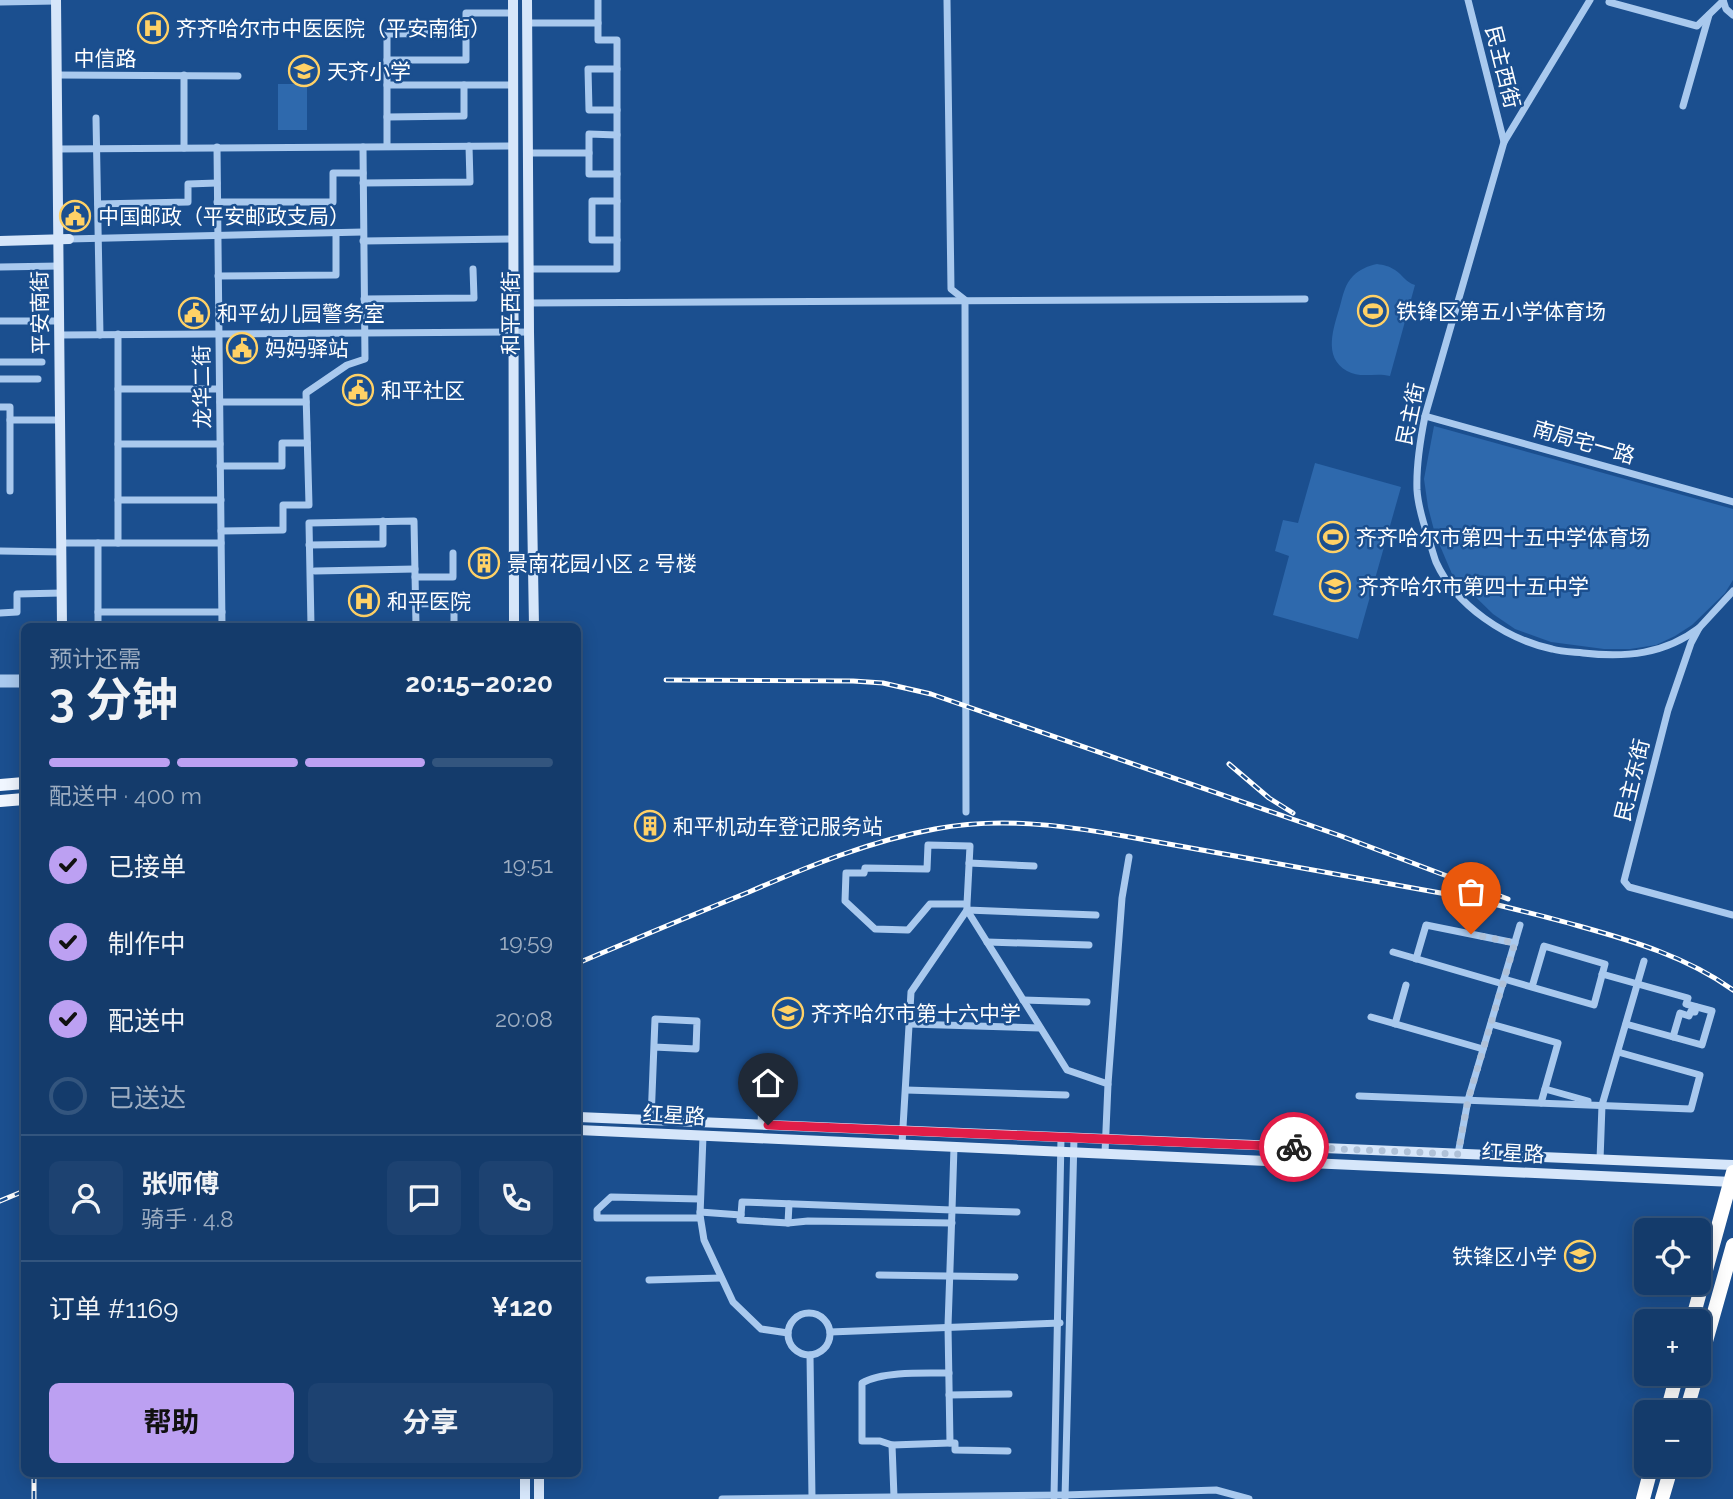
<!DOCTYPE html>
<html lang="zh">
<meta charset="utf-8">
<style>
:root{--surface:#143b6b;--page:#1d4271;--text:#f1f3f6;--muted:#9dadc1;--line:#33557e;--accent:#bca0f2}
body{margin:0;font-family:Raleway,"Noto Sans SC",sans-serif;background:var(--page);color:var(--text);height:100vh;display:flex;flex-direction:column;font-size:26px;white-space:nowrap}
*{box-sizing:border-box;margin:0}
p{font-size:23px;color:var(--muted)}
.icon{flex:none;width:38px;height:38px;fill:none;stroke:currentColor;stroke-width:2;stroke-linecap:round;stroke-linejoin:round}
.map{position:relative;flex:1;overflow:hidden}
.panel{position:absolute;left:21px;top:623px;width:560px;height:854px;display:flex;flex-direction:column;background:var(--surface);border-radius:10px;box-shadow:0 4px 18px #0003,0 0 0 2px var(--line)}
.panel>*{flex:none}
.buttons{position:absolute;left:1634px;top:1218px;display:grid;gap:14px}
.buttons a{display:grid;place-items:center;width:77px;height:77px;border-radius:10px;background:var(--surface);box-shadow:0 4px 18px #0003,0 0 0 2px var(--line);font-size:35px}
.pin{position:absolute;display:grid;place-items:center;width:60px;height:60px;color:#fff;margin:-72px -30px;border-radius:50% 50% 50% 0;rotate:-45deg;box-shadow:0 0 7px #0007}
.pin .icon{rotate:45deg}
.courier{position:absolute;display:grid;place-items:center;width:70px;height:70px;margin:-35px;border:5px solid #e11d48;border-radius:50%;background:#fff;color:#222;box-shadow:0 2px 9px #0007}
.summary em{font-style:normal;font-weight:700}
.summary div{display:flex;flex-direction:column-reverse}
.summary{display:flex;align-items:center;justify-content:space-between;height:119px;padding:0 28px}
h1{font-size:46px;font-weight:700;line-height:52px}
.bar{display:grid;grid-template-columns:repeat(4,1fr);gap:10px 7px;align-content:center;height:84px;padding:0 28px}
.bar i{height:9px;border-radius:5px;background:var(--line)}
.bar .current{background:var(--accent)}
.bar p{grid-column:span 4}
.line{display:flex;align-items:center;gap:18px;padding:0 28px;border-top:2px solid var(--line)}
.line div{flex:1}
.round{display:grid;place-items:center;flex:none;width:74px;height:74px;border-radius:10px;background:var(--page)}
ol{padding:0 28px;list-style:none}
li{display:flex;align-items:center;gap:21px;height:77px}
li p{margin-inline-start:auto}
li .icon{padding:7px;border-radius:50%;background:var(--accent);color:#111;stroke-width:4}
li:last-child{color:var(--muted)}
li i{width:38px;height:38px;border:4px solid var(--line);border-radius:50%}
.action{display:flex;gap:14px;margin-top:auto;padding:14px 28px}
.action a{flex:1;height:80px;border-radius:10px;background:var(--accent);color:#111;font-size:28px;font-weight:700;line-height:80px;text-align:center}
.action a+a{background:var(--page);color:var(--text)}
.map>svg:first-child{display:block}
.green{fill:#2e69ad}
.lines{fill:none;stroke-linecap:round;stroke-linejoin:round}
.street{stroke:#a9c9ee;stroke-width:7}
.secondary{stroke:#d6e6fa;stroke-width:10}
.primary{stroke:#f0f6ff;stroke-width:12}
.highway{stroke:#fff;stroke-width:14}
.rail-casing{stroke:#fff;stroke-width:5}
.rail{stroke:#1b4f8f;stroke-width:2.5;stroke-dasharray:8;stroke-linecap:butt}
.done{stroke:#afc1d8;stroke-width:7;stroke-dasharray:0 12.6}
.route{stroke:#e11d48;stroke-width:9}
.labels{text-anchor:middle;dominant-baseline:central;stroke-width:5;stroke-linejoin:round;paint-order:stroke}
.poi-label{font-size:21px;fill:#fff;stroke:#1b4f8f;text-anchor:start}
.street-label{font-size:21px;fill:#fff;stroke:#1b4f8f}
</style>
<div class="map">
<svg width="1733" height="1499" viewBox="0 0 1733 1499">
<rect width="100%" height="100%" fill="#1b4f8f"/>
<!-- green -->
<g class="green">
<rect x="278" y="84" width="29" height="46"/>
<path d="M1377 264C1384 265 1389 266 1395 270 1403 275 1405 282 1415 285L1390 376C1375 372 1361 379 1347 371 1322 357 1334 327 1340 306 1343 295 1345 284 1353 276 1360 269 1368 266 1377 264Z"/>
<polygon points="1434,426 1733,509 1733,580 1725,593 1692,625 1675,636 1656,645 1630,649 1604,649 1551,642 1515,629 1493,614 1452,574 1435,534 1428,507 1424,479"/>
<polygon points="1315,463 1401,487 1358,639 1273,615 1289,556 1275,551 1283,520 1298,523"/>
</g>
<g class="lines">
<!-- street -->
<g class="street">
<polyline points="598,0 598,23"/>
<polyline points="947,0 951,289 965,300 966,812"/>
<polyline points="1468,0 1504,142"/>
<path d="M1590 0 1504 142 1425 416C1420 441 1416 465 1417 490 1418 506 1423 522 1428 537 1431 545 1433 554 1436 562 1456 606 1506 639 1552 649 1562 652 1573 652 1583 653 1626 658 1665 654 1699 628"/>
<polyline points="1723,0 1726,9 1733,15"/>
<polyline points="0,2 56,1"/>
<polyline points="1609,2 1697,26 1723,1"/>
<polyline points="527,23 598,23 598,40 617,40 617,269 529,269"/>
<polyline points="387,60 466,60 466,33"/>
<polyline points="617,69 588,69 589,110 617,110"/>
<polyline points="57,75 238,76"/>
<polyline points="387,85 387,34 466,33 466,13 513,13"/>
<polyline points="1683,106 1709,15"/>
<polyline points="387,117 464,116 464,85"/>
<polyline points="96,118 100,335"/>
<polyline points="617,135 589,134 589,174 617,174"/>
<polyline points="387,146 387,85 513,85"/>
<polyline points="217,147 222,626"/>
<polyline points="184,148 184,75"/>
<polyline points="58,149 513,146"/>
<polyline points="528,153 589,153"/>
<polyline points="363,183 470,182 469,146"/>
<polyline points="617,201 592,201 592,240 617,240"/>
<polyline points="217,202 333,202 333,173 363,173"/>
<polyline points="98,204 188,202 188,184 217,183"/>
<polyline points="69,239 363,232"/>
<polyline points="363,241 513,239"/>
<polyline points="0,267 59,266"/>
<polyline points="218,276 336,275 336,233"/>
<polyline points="364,299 474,298 473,269"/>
<polyline points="529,303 1305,299"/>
<polyline points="0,321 59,321"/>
<polyline points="60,335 529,332"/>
<polyline points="0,362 42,362"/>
<polyline points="0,379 38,379"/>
<polyline points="118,389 219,389"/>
<polyline points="220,402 306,402"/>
<polyline points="0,407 10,407 10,420"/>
<polyline points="1425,416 1733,502"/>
<polyline points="118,444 220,444"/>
<polyline points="220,466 282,466 282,443 307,443"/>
<polyline points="10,491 10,420 60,420"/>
<polyline points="118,500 221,500"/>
<polyline points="221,531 283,530 283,505 309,505 306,393 347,365 365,359 363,147"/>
<polyline points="62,543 221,543"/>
<polyline points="98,543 98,626"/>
<polyline points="118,543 118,334"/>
<polyline points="309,545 383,544 383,521"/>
<polyline points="0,551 62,552"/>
<polyline points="315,571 415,569"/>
<polyline points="415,577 453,577 453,553"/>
<polyline points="1733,591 1699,628 1691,643 1668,710 1624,881 1629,887 1733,915"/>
<polyline points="416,604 454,603 454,626"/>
<polyline points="98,612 222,612"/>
<polyline points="0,613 17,612 17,594 62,593"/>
<polyline points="311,626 309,523 414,521 416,626"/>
<polyline points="0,678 21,678"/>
<polyline points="0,684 24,684"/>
<polyline points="969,863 1034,866"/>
<polyline points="967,904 930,904 908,930 875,929 845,901 846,873 864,873 865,868 927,869 928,845 970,846 967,904 967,910 1096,915"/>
<polyline points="987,942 1089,945"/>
<polyline points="1393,952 1503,984"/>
<polyline points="1416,959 1426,925 1515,943"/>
<polyline points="1602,974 1688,998 1686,1004 1712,1011 1702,1045 1626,1024"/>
<polyline points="1504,979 1594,1005 1605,964 1544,946 1532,987"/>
<polyline points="1023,1000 1087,1002"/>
<polyline points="1371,1017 1483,1049"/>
<polyline points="909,1024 1040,1028"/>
<polyline points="1395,1024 1406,985"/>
<polyline points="1491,1024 1558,1043 1541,1103"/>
<polyline points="1673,1037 1680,1013 1689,1016 1691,1011 1695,1012 1696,1007"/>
<polyline points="1108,1084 1122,898 1129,857"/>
<polyline points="1545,1089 1588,1101"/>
<polyline points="906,1090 1066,1095"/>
<polyline points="1359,1096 1691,1109 1700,1075 1618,1052"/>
<polyline points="651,1120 655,1019 697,1021 696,1049 654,1047"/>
<polyline points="761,1125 763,1076"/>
<polyline points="703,1136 700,1215 704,1240 733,1302 761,1329 788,1333"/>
<polyline points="902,1144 911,992 967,910 1067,1070 1108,1084 1105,1153"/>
<polyline points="954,1147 952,1210 1017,1212"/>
<polyline points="1458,1154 1468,1100 1520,925"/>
<polyline points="1600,1160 1602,1105 1644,961"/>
<polyline points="700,1212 741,1215 742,1202 952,1210 948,1326 950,1443 955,1443 955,1450 1008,1451"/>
<polyline points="741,1215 740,1220 788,1223 808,1221 952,1223"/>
<polyline points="700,1218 597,1218 597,1210 611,1197 700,1199"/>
<polyline points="788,1223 789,1204"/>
<polyline points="879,1275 1015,1277"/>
<polyline points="649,1280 721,1278"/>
<circle cx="809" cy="1334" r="21"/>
<polyline points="830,1332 1060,1323"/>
<polyline points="810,1355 812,1498"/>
<path d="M949 1373C925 1373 882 1371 862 1383V1441H880L892 1445 950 1443"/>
<polyline points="949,1395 1009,1394"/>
<polyline points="892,1445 894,1497"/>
<polyline points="1054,1497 1061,1138"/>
<polyline points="1065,1498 1074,1138"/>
<polyline points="722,1499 1065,1495 1216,1490 1249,1499"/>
</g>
<!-- secondary -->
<g class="secondary">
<polyline points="56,0 62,626"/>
<polyline points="513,0 514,626"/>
<polyline points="527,0 529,332 534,626"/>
<polyline points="0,241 69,239"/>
<polyline points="578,1117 1733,1165"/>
<polyline points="578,1130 1733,1182"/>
<polyline points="525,1474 525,1499"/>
<polyline points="539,1474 539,1499"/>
</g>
<!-- primary -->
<g class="primary">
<polyline points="0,785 24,783"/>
<polyline points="0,801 24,799"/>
</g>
<!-- highway -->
<g class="highway">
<polyline points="1692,1321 1733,1172"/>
<polyline points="1699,1366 1733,1245"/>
<polyline points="1667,1412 1677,1374"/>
<polyline points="1686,1412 1697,1374"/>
<polyline points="1643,1499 1652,1465"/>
<polyline points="1662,1499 1672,1465"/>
</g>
<!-- rail casing -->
<g class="rail-casing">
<g id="rail">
<polyline points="666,680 853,681 883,683 931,694 1341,836 1508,899"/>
<polyline points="1229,764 1269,798 1293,813"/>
<path d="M578 963C635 939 692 915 749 892 809 866 870 841 935 829 998 817 1062 825 1124 836L1474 899C1509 908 1544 916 1579 926 1633 941 1687 957 1733 990"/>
<polyline points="0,1201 24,1191"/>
<polyline points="34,1499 34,1474"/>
</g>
</g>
<!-- rail -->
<use href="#rail" class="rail"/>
</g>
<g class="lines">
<!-- done -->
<polyline class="done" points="1294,1147 1458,1154 1468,1100 1515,943 1471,934"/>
<!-- route -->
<polyline class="route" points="768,1125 1294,1147"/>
</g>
<!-- icons -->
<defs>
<g id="hospital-ring" transform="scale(1.575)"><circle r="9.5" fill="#1b4f8f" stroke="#ffd166" stroke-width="1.5"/><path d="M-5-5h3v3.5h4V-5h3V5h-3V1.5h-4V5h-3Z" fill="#ffd166"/></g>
<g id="school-ring" transform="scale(1.575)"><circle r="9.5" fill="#1b4f8f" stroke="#ffd166" stroke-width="1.5"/><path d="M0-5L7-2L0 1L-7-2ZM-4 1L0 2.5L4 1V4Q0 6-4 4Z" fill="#ffd166"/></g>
<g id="civic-ring" transform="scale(1.575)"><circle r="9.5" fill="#1b4f8f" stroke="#ffd166" stroke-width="1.5"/><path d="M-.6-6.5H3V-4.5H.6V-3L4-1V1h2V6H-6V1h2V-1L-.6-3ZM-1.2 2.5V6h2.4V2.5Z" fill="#ffd166"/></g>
<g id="stadium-ring" transform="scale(1.575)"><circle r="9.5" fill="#1b4f8f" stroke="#ffd166" stroke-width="1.5"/><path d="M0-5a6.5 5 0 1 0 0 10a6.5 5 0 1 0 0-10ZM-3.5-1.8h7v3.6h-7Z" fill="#ffd166"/></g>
<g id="building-ring" transform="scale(1.575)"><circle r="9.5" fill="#1b4f8f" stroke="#ffd166" stroke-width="1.5"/><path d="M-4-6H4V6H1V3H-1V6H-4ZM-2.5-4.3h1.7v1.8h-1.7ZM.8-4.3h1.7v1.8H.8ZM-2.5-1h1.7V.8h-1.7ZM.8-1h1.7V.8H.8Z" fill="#ffd166"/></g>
</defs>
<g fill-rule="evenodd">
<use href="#hospital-ring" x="153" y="28"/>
<use href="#school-ring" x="304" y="71"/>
<use href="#civic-ring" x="75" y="216"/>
<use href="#stadium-ring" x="1373" y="311"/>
<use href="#civic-ring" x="194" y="313"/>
<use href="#civic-ring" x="242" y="348"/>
<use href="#civic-ring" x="358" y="390"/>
<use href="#stadium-ring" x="1333" y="537"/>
<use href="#building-ring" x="484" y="563"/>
<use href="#school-ring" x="1335" y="586"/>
<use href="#hospital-ring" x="364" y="601"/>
<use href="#building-ring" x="650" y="826"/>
<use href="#school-ring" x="788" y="1013"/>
<use href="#school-ring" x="1580" y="1256"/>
</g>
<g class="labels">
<!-- poi labels -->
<g class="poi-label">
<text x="176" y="28">齐齐哈尔市中医医院（平安南街）</text>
<text x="327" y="71">天齐小学</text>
<text x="98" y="216">中国邮政（平安邮政支局）</text>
<text x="1396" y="311">铁锋区第五小学体育场</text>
<text x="217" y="313">和平幼儿园警务室</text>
<text x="265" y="348">妈妈驿站</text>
<text x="381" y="390">和平社区</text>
<text x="1356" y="537">齐齐哈尔市第四十五中学体育场</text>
<text x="507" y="563">景南花园小区 2 号楼</text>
<text x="1358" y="586">齐齐哈尔市第四十五中学</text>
<text x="387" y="601">和平医院</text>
<text x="673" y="826">和平机动车登记服务站</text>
<text x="811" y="1013">齐齐哈尔市第十六中学</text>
<text x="1557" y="1256" text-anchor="end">铁锋区小学</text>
</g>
<!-- street labels -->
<g class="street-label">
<text x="105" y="58">中信路</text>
<text transform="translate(1503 67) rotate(76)">民主西街</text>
<text transform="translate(40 313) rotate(-91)">平安南街</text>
<text transform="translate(510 313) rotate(-90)">和平西街</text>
<text transform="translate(202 387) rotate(-91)">龙华二街</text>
<text transform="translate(1410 414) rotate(-78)">民主街</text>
<text transform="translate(1584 442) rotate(16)">南局宅一路</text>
<text transform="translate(1632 780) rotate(-76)">民主东街</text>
<text transform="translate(674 1115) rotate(3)">红星路</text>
<text transform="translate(1513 1153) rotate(3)">红星路</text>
</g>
</g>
</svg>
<div class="buttons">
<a><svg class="icon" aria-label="locate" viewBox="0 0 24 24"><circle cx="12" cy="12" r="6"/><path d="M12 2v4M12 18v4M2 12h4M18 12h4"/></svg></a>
<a>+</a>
<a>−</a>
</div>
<div class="pin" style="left:1471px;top:934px;background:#ea580c"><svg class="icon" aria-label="bag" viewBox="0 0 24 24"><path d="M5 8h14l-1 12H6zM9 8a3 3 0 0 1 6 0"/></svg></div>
<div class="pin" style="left:768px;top:1125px;background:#1f2937"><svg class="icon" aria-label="home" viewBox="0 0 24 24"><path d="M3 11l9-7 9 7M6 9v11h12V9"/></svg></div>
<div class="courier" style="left:1294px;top:1147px"><svg class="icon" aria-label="bike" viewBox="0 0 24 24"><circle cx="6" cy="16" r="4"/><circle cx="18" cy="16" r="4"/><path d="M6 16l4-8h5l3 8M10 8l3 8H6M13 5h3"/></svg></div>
<section class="panel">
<div class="summary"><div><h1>3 分钟</h1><p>预计还需</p></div><em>20:15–20:20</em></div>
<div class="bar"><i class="current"></i><i class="current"></i><i class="current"></i><i></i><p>配送中 · 400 m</p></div>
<ol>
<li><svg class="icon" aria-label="check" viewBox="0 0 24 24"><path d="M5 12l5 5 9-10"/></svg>已接单<p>19:51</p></li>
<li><svg class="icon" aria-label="check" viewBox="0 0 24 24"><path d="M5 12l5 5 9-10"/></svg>制作中<p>19:59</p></li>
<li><svg class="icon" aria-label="check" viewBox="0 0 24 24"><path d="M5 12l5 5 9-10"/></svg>配送中<p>20:08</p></li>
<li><i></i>已送达</li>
</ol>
<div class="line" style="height:126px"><a class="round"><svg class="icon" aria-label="person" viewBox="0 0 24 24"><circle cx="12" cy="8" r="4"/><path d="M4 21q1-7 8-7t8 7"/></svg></a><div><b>张师傅</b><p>骑手 · 4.8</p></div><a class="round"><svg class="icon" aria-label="chat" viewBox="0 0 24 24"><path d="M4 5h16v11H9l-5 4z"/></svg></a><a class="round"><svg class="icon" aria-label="phone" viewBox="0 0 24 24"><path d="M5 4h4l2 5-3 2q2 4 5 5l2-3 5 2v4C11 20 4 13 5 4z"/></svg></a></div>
<div class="line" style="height:91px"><div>订单 #1169</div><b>¥120</b></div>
<div class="action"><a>帮助</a><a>分享</a></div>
</section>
</div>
